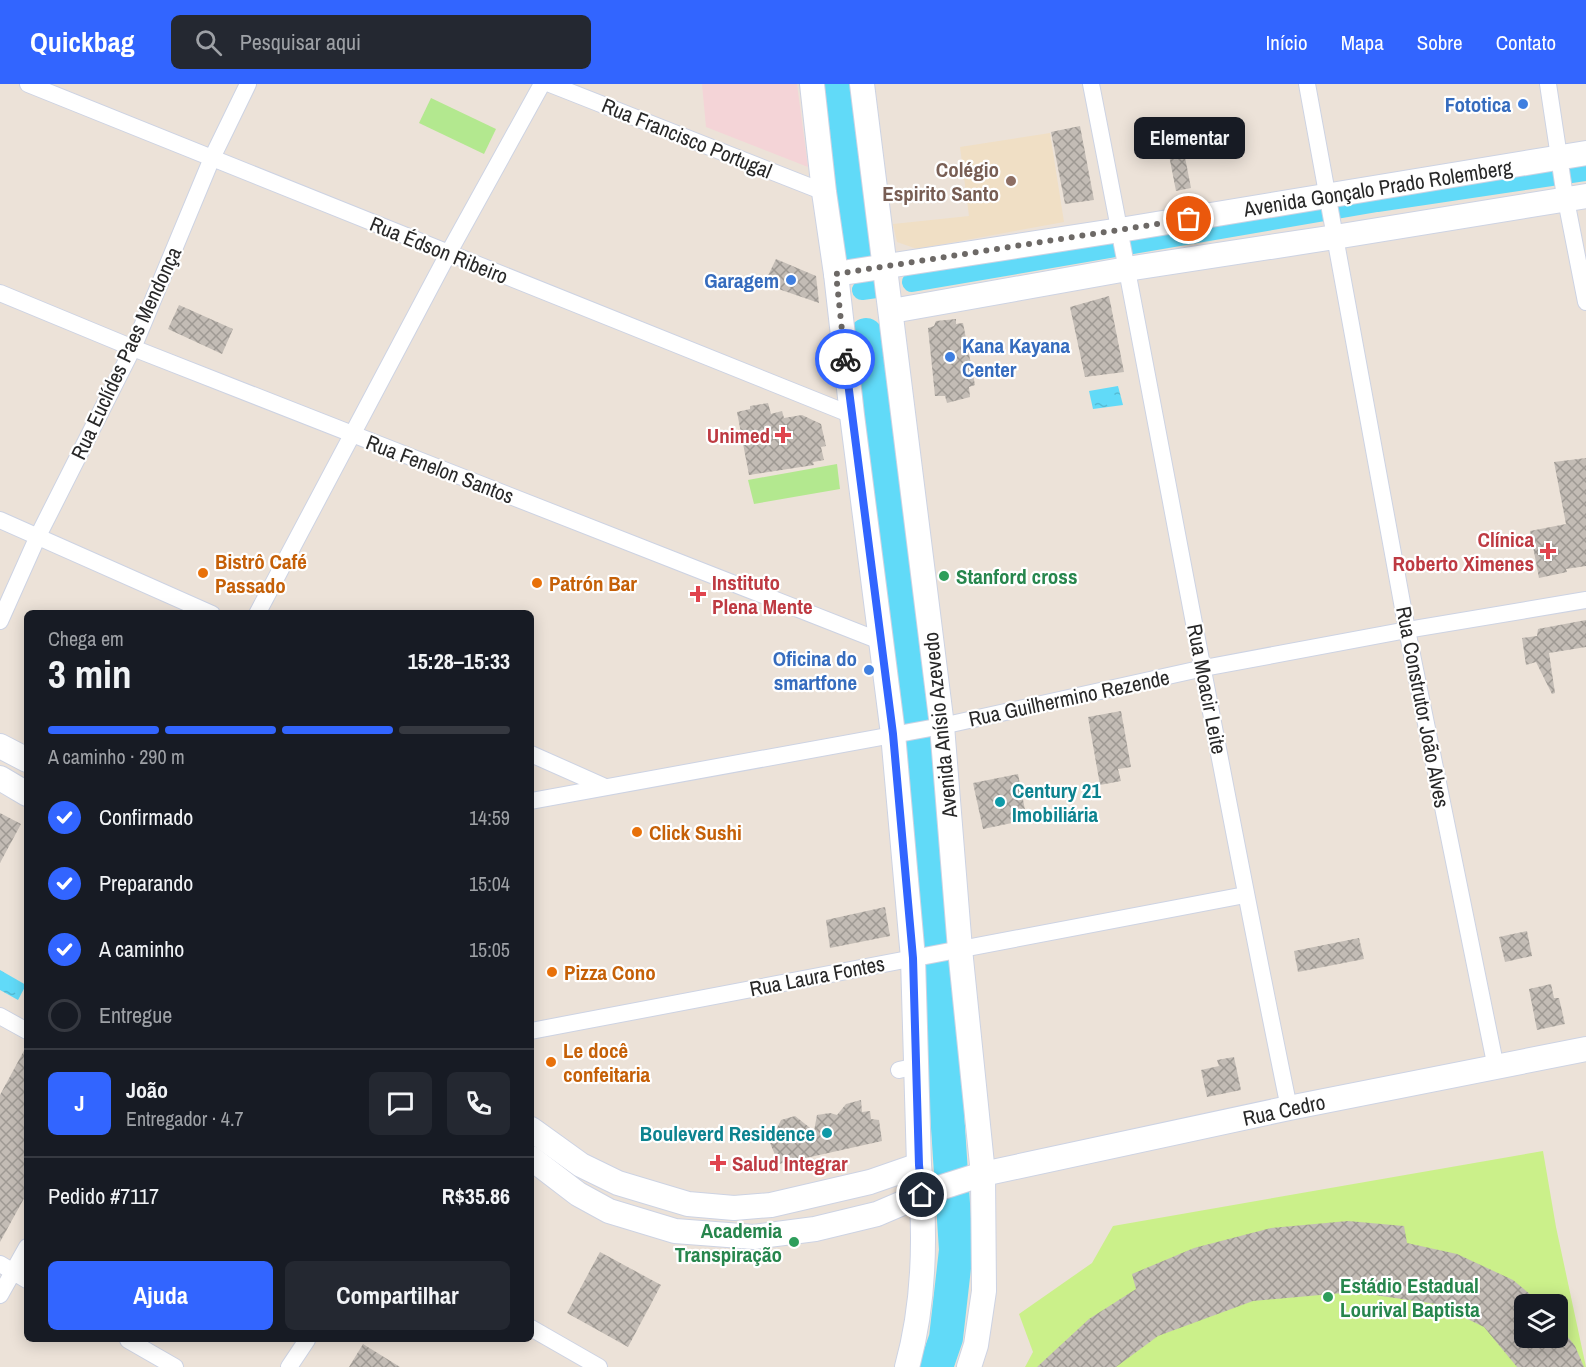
<!DOCTYPE html>
<html lang="pt">
<meta charset="utf-8">
<style>
:root{--surface:#171b24;--page:#242831;--text:#f1f3f6;--muted:#9ea1a6;--line:#363941;--accent:#3265ff}
body{margin:0;font-family:"Archivo Narrow",sans-serif;background:var(--page);color:var(--text);height:100vh;display:flex;flex-direction:column;font-size:22px;white-space:nowrap}
*{box-sizing:border-box;margin:0}
p{font-size:20px;color:var(--muted)}
.icon{flex:none;width:33px;height:33px;fill:none;stroke:currentColor;stroke-width:2;stroke-linecap:round;stroke-linejoin:round}
.map{position:relative;flex:1;overflow:hidden}
.panel{position:absolute;left:24px;top:526px;width:510px;height:732px;display:flex;flex-direction:column;background:var(--surface);border-radius:9px;box-shadow:0 3px 15px #0003}
.panel>*{flex:none}
.tools{position:absolute;left:1514px;top:1210px;display:grid;gap:12px}
.tools a{display:grid;place-items:center;width:54px;height:54px;border-radius:9px;background:var(--surface);box-shadow:0 3px 15px #0003;font-size:30px}
.pin{position:absolute;display:grid;place-items:center;width:51px;height:51px;color:#fff;margin:-26px;border:3px solid #fff;border-radius:50%;box-shadow:0 2px 6px #0007}
.courier{position:absolute;display:grid;place-items:center;width:60px;height:60px;margin:-30px;border:4px solid #3265ff;border-radius:50%;background:#fff;color:#222;box-shadow:0 2px 8px #0007}
.bubble{position:absolute;height:42px;border-radius:9px;background:var(--surface);box-shadow:0 3px 15px #0003;font-size:20px;font-weight:800;line-height:42px;text-align:center}
.overview em{font-style:normal;font-weight:800}
.overview div{display:flex;flex-direction:column-reverse}
.overview{display:flex;align-items:center;justify-content:space-between;height:102px;padding:0 24px}
h1{font-size:39px;font-weight:800;line-height:45px}
.bar{display:grid;grid-template-columns:repeat(4,1fr);gap:9px 6px;align-content:center;height:72px;padding:0 24px}
.bar i{height:8px;border-radius:4px;background:var(--line)}
.bar .selected{background:var(--accent)}
.bar p{grid-column:span 4}
.line{display:flex;align-items:center;gap:15px;padding:0 24px;border-top:2px solid var(--line)}
.line div{flex:1}
.round{display:grid;place-items:center;flex:none;width:63px;height:63px;border-radius:9px;background:var(--page)}
ol{padding:0 24px;list-style:none}
li{display:flex;align-items:center;gap:18px;height:66px}
li p{margin-inline-start:auto}
li .icon{padding:6px;border-radius:50%;background:var(--accent);color:#fff;stroke-width:4}
li:last-child{color:var(--muted)}
li i{width:33px;height:33px;border:3px solid var(--line);border-radius:50%}
.button{display:flex;gap:12px;margin-top:auto;padding:12px 24px}
.button a{flex:1;height:69px;border-radius:9px;background:var(--accent);color:#fff;font-size:24px;font-weight:800;line-height:69px;text-align:center}
.button a+a{background:var(--page);color:var(--text)}
header{display:flex;align-items:center;gap:36px;box-sizing:border-box;height:84px;padding:0 30px;background:var(--accent);color:#fff}
header strong{font-size:28px}
nav{display:flex;gap:33px;margin-inline-start:auto;font-size:21px}
.search{width:420px;height:54px;background:var(--page);display:flex;align-items:center;gap:15px;box-sizing:border-box;padding:0 21px;border-radius:9px;color:var(--muted);font-size:22px}
.map>svg:first-child{display:block}
.education{fill:#f0dfc5}
.medical{fill:#f4d4d7}
.grass{fill:#b3e88f}
.pitch{fill:#cbf08a;fill-rule:evenodd}
.water{fill:url(#water-ripples)}
.lines{fill:none;stroke-linecap:round;stroke-linejoin:round}
.canal{stroke:#61daf8;stroke-width:20}
.river{stroke:#61daf8;stroke-width:34}
.building{fill:url(#building-cross-hatch)}
.street-casing{stroke:#cdd3e3;stroke-width:18}
.secondary-casing{stroke:#cdd3e3;stroke-width:26}
.street{stroke:#fff;stroke-width:16}
.secondary{stroke:#fff;stroke-width:24}
.done{stroke:#6d6966;stroke-width:6;stroke-dasharray:0 10.8}
.route{stroke:#3265ff;stroke-width:8}
.shop-dot{fill:#3f7fe0;stroke:#fff;stroke-width:2}
.education-dot{fill:#8d6e63;stroke:#fff;stroke-width:2}
.health-dot{fill:#e0444e;stroke:#fff;stroke-width:2}
.food-dot{fill:#e8710a;stroke:#fff;stroke-width:2}
.leisure-dot{fill:#2e9e5b;stroke:#fff;stroke-width:2}
.culture-dot{fill:#0f9aa8;stroke:#fff;stroke-width:2}
.labels{text-anchor:middle;dominant-baseline:central;stroke-width:4.5;stroke-linejoin:round;paint-order:stroke}
.shop-label{font-size:21px;font-weight:bold;fill:#366cbe;stroke:#fff;text-anchor:end}
.street-label{font-size:21px;fill:#282828;stroke:#fff}
.education-label{font-size:21px;font-weight:bold;fill:#785e54;stroke:#fff;text-anchor:end}
.health-label{font-size:21px;font-weight:bold;fill:#be3a42;stroke:#fff;text-anchor:end}
.food-label{font-size:21px;font-weight:bold;fill:#c56008;stroke:#fff;text-anchor:start}
.leisure-label{font-size:21px;font-weight:bold;fill:#27864d;stroke:#fff;text-anchor:start}
.culture-label{font-size:21px;font-weight:bold;fill:#0d838f;stroke:#fff;text-anchor:start}
</style>
<header>
<strong>Quickbag</strong>
<div class="search"><svg class="icon" aria-label="search" viewBox="0 0 24 24"><circle cx="10" cy="10" r="6"/><path d="M15 15l6 6"/></svg>Pesquisar aqui</div>
<nav><a>Início</a><a>Mapa</a><a>Sobre</a><a>Contato</a></nav>
</header>
<div class="map">
<svg width="1586" height="1283" viewBox="0 0 1586 1283">
<defs>
<pattern id="water-ripples" width="26" height="14" patternUnits="userSpaceOnUse" patternTransform="scale(1.5)"><rect width="26" height="14" fill="#61daf8"/><path d="M2 4q2-2 4 0t4 0M15 11q2-2 4 0t4 0" fill="none" stroke="#54bbd5"/></pattern>
<pattern id="building-cross-hatch" width="8" height="8" patternUnits="userSpaceOnUse" patternTransform="scale(1.5)"><rect width="8" height="8" fill="#c3bcb5"/><path d="M0 0l8 8M0 8l8-8" fill="none" stroke="#9e9993"/></pattern>
</defs>
<rect width="100%" height="100%" fill="#ece2d8"/>
<!-- education -->
<polygon class="education" points="1050,49 1064,138 917,165 897,158 893,140 969,132 960,63"/>
<!-- medical -->
<polygon class="medical" points="702,0 797,0 808,83 706,43"/>
<!-- grass -->
<g class="grass">
<polygon points="431,14 496,45 484,70 419,39"/>
<polygon points="837,380 840,405 754,420 748,396"/>
</g>
<!-- pitch -->
<path class="pitch" d="M1543 1067 1556 1143 1586 1283H1025L1033 1268 1019 1230 1092 1179 1113 1142ZM1524 1221H1557V1254H1524Z"/>
<!-- water -->
<g class="water">
<polygon points="1118,302 1123,321 1093,325 1089,307"/>
<polygon points="0,886 26,901 18,916 0,906"/>
</g>
<g class="lines">
<!-- canal -->
<g class="canal">
<polyline points="912,198 1377,118 1586,87"/>
<polyline points="862,206 876,204"/>
</g>
<!-- river -->
<g class="river">
<polyline points="836,0 857,167"/>
<polyline points="866,251 904,530 933,813 956,1166 946,1254 936,1283"/>
</g>
</g>
<!-- building -->
<g class="building">
<polygon points="1080,42 1094,116 1065,120 1051,48"/>
<polygon points="1183,63 1191,104 1176,107 1168,66"/>
<polygon points="776,175 816,192 819,219 764,200"/>
<polygon points="1109,212 1124,288 1085,293 1070,223"/>
<polygon points="179,221 233,245 222,270 168,245"/>
<polygon points="956,235 956,240 963,239 975,301 969,303 970,313 947,319 945,312 935,312 928,244 934,242 936,237"/>
<polygon points="768,319 771,330 782,327 784,334 802,331 821,340 826,362 821,363 824,376 813,378 814,381 749,391 737,328 750,325 750,322"/>
<polygon points="1586,374 1586,482 1566,485 1567,488 1539,494 1530,447 1566,440 1554,378"/>
<polygon points="1586,536 1586,563 1549,569 1555,609 1552,610 1536,578 1526,581 1522,554 1537,552 1538,545"/>
<polygon points="1121,627 1131,683 1118,685 1121,697 1100,701 1088,633"/>
<polygon points="1018,690 1027,736 983,745 973,699"/>
<polygon points="0,729 21,740 0,779"/>
<polygon points="885,823 890,852 830,864 826,836"/>
<polygon points="1527,847 1532,872 1505,878 1499,853"/>
<polygon points="1359,854 1364,875 1298,888 1294,867"/>
<polygon points="1551,900 1554,914 1559,914 1565,940 1537,946 1529,905"/>
<polygon points="27,961 27,1109 0,1158 0,1011"/>
<polygon points="1234,973 1241,1006 1207,1013 1201,986 1219,982 1217,976"/>
<polygon points="861,1016 862,1028 870,1027 871,1035 879,1036 882,1057 779,1080 770,1059 781,1036 795,1032 814,1047 817,1031 830,1029 837,1031 846,1020"/>
<polygon points="1348,1137 1404,1142 1407,1159 1457,1170 1513,1196 1543,1221 1524,1221 1524,1254 1557,1254 1557,1239 1575,1262 1584,1283 1517,1283 1484,1243 1436,1220 1354,1208 1253,1217 1158,1252 1116,1283 1037,1283 1089,1235 1136,1205 1132,1190 1194,1164 1271,1144"/>
<polygon points="600,1168 661,1201 628,1263 567,1229"/>
<polygon points="363,1260 400,1283 349,1283"/>
</g>
<g class="lines">
<!-- street casing -->
<g class="street-casing">
<g id="street">
<polyline points="28,0 852,331"/>
<polyline points="550,0 824,108"/>
<path d="M1091 0C1158 341 1219 684 1289 1024"/>
<polyline points="1307,0 1407,546 1496,984"/>
<polyline points="1548,0 1564,106 1586,218"/>
<polyline points="0,209 133,264 880,557"/>
<polyline points="0,436 212,530"/>
<polyline points="257,530 448,170 542,0"/>
<polyline points="0,537 38,452 133,264 212,74 248,0"/>
<polyline points="531,670 603,702"/>
<polyline points="531,717 942,642 1204,584 1407,546 1586,516"/>
<polyline points="0,932 27,947"/>
<polyline points="531,947 1245,811"/>
<polyline points="899,986 917,982"/>
<polyline points="0,1180 27,1196"/>
<polyline points="0,1211 27,1163"/>
<polyline points="531,1244 599,1283"/>
<polyline points="128,1256 175,1283"/>
<polyline points="289,1283 307,1256"/>
</g>
</g>
<!-- secondary casing -->
<g class="secondary-casing">
<g id="secondary">
<path d="M812 0 824 108 836 190 852 331 893 650 913 874 919 1081C926 1148 925 1218 907 1283"/>
<polyline points="862,0 942,642 960,865 983,1090 984,1207 976,1261 969,1283"/>
<polyline points="836,190 1120,146 1586,69"/>
<polyline points="892,227 1127,185 1335,153 1586,112"/>
<polyline points="0,662 27,676"/>
<polyline points="0,694 27,710"/>
<polyline points="531,1045 581,1081 618,1099 688,1120 734,1124 771,1121 870,1098 919,1081"/>
<polyline points="531,1074 578,1110 609,1127 675,1147 754,1153 815,1145 877,1130 933,1106 983,1090 1289,1024 1586,965"/>
</g>
</g>
<!-- street -->
<use href="#street" class="street"/>
<!-- secondary -->
<use href="#secondary" class="secondary"/>
</g>
<g class="lines">
<!-- done -->
<polyline class="done" points="845,275 836,190 1189,135"/>
<!-- route -->
<polyline class="route" points="845,275 893,650 913,874 919,1081 922,1111"/>
</g>
<!-- markers -->
<g class="shop-dot">
<circle cx="1523" cy="20" r="6"/>
<circle cx="791" cy="196" r="6"/>
<circle cx="950" cy="273" r="6"/>
<circle cx="869" cy="586" r="6"/>
</g>
<circle class="education-dot" cx="1011" cy="97" r="6"/>
<g class="health-dot">
<path d="M780 342h6v6h6v6h-6v6h-6v-6h-6v-6h6z"/>
<path d="M1545 458h6v6h6v6h-6v6h-6v-6h-6v-6h6z"/>
<path d="M695 501h6v6h6v6h-6v6h-6v-6h-6v-6h6z"/>
<path d="M715 1070h6v6h6v6h-6v6h-6v-6h-6v-6h6z"/>
</g>
<g class="food-dot">
<circle cx="203" cy="489" r="6"/>
<circle cx="537" cy="499" r="6"/>
<circle cx="637" cy="748" r="6"/>
<circle cx="552" cy="888" r="6"/>
<circle cx="551" cy="978" r="6"/>
</g>
<g class="leisure-dot">
<circle cx="944" cy="492" r="6"/>
<circle cx="794" cy="1158" r="6"/>
<circle cx="1328" cy="1213" r="6"/>
</g>
<g class="culture-dot">
<circle cx="1000" cy="718" r="6"/>
<circle cx="827" cy="1049" r="6"/>
</g>
<g class="labels">
<!-- shop labels -->
<g class="shop-label">
<text x="1511" y="20">Fototica</text>
<text x="779" y="196">Garagem</text>
<text x="962" y="261" text-anchor="start">Kana Kayana<tspan x="962" dy="24">Center</tspan></text>
<text x="857" y="574">Oficina do<tspan x="857" dy="24">smartfone</tspan></text>
</g>
<!-- street labels -->
<g class="street-label">
<text transform="translate(687 54) rotate(22)">Rua Francisco Portugal</text>
<text transform="translate(1378 104) rotate(-9)">Avenida Gonçalo Prado Rolemberg</text>
<text transform="translate(439 166) rotate(22)">Rua Édson Ribeiro</text>
<text transform="translate(126 269) rotate(-65)">Rua Euclídes Paes Mendonça</text>
<text transform="translate(440 385) rotate(21)">Rua Fenelon Santos</text>
<text transform="translate(1207 605) rotate(79)">Rua Moacir Leite</text>
<text transform="translate(1069 614) rotate(-12)">Rua Guilhermino Rezende</text>
<text transform="translate(1423 623) rotate(79)">Rua Construtor João Alves</text>
<text transform="translate(940 641) rotate(-96)">Avenida Anísio Azevedo</text>
<text transform="translate(817 892) rotate(-11)">Rua Laura Fontes</text>
<text transform="translate(1284 1026) rotate(-12)">Rua Cedro</text>
</g>
<!-- education labels -->
<g class="education-label">
<text x="999" y="85">Colégio<tspan x="999" dy="24">Espirito Santo</tspan></text>
</g>
<!-- health labels -->
<g class="health-label">
<text x="770" y="351">Unimed</text>
<text x="1534" y="455">Clínica<tspan x="1534" dy="24">Roberto Ximenes</tspan></text>
<text x="712" y="498" text-anchor="start">Instituto<tspan x="712" dy="24">Plena Mente</tspan></text>
<text x="732" y="1079" text-anchor="start">Salud Integrar</text>
</g>
<!-- food labels -->
<g class="food-label">
<text x="215" y="477">Bistrô Café<tspan x="215" dy="24">Passado</tspan></text>
<text x="549" y="499">Patrón Bar</text>
<text x="649" y="748">Click Sushi</text>
<text x="564" y="888">Pizza Cono</text>
<text x="563" y="966">Le docê<tspan x="563" dy="24">confeitaria</tspan></text>
</g>
<!-- leisure labels -->
<g class="leisure-label">
<text x="956" y="492">Stanford cross</text>
<text x="782" y="1146" text-anchor="end">Academia<tspan x="782" dy="24">Transpiração</tspan></text>
<text x="1340" y="1201">Estádio Estadual<tspan x="1340" dy="24">Lourival Baptista</tspan></text>
</g>
<!-- culture labels -->
<g class="culture-label">
<text x="1012" y="706">Century 21<tspan x="1012" dy="24">Imobiliária</tspan></text>
<text x="815" y="1049" text-anchor="end">Bouleverd Residence</text>
</g>
</g>
</svg>
<div class="tools">
<a><svg class="icon" aria-label="layers" viewBox="0 0 24 24"><path d="M12 4l9 5-9 5-9-5zM3 14l9 5 9-5"/></svg></a>
</div>
<div class="pin" style="left:1189px;top:135px;background:#ea580c"><svg class="icon" aria-label="bag" viewBox="0 0 24 24"><path d="M5 8h14l-1 12H6zM9 8a3 3 0 0 1 6 0"/></svg></div>
<div class="pin" style="left:922px;top:1111px;background:#1f2937"><svg class="icon" aria-label="home" viewBox="0 0 24 24"><path d="M3 11l9-7 9 7M6 9v11h12V9"/></svg></div>
<div class="courier" style="left:845px;top:275px"><svg class="icon" aria-label="bike" viewBox="0 0 24 24"><circle cx="6" cy="16" r="4"/><circle cx="18" cy="16" r="4"/><path d="M6 16l4-8h5l3 8M10 8l3 8H6M13 5h3"/></svg></div>
<div class="bubble" style="left:1134px;top:33px;width:111px">Elementar</div>
<section class="panel">
<div class="overview"><div><h1>3 min</h1><p>Chega em</p></div><em>15:28–15:33</em></div>
<div class="bar"><i class="selected"></i><i class="selected"></i><i class="selected"></i><i></i><p>A caminho · 290 m</p></div>
<ol>
<li><svg class="icon" aria-label="check" viewBox="0 0 24 24"><path d="M5 12l5 5 9-10"/></svg>Confirmado<p>14:59</p></li>
<li><svg class="icon" aria-label="check" viewBox="0 0 24 24"><path d="M5 12l5 5 9-10"/></svg>Preparando<p>15:04</p></li>
<li><svg class="icon" aria-label="check" viewBox="0 0 24 24"><path d="M5 12l5 5 9-10"/></svg>A caminho<p>15:05</p></li>
<li><i></i>Entregue</li>
</ol>
<div class="line" style="height:108px"><b class="round" style="background:var(--accent);color:#fff">J</b><div><b>João</b><p>Entregador · 4.7</p></div><a class="round"><svg class="icon" aria-label="chat" viewBox="0 0 24 24"><path d="M4 5h16v11H9l-5 4z"/></svg></a><a class="round"><svg class="icon" aria-label="phone" viewBox="0 0 24 24"><path d="M5 4h4l2 5-3 2q2 4 5 5l2-3 5 2v4C11 20 4 13 5 4z"/></svg></a></div>
<div class="line" style="height:78px"><div>Pedido #7117</div><b>R$35.86</b></div>
<div class="button"><a>Ajuda</a><a>Compartilhar</a></div>
</section>
</div>
